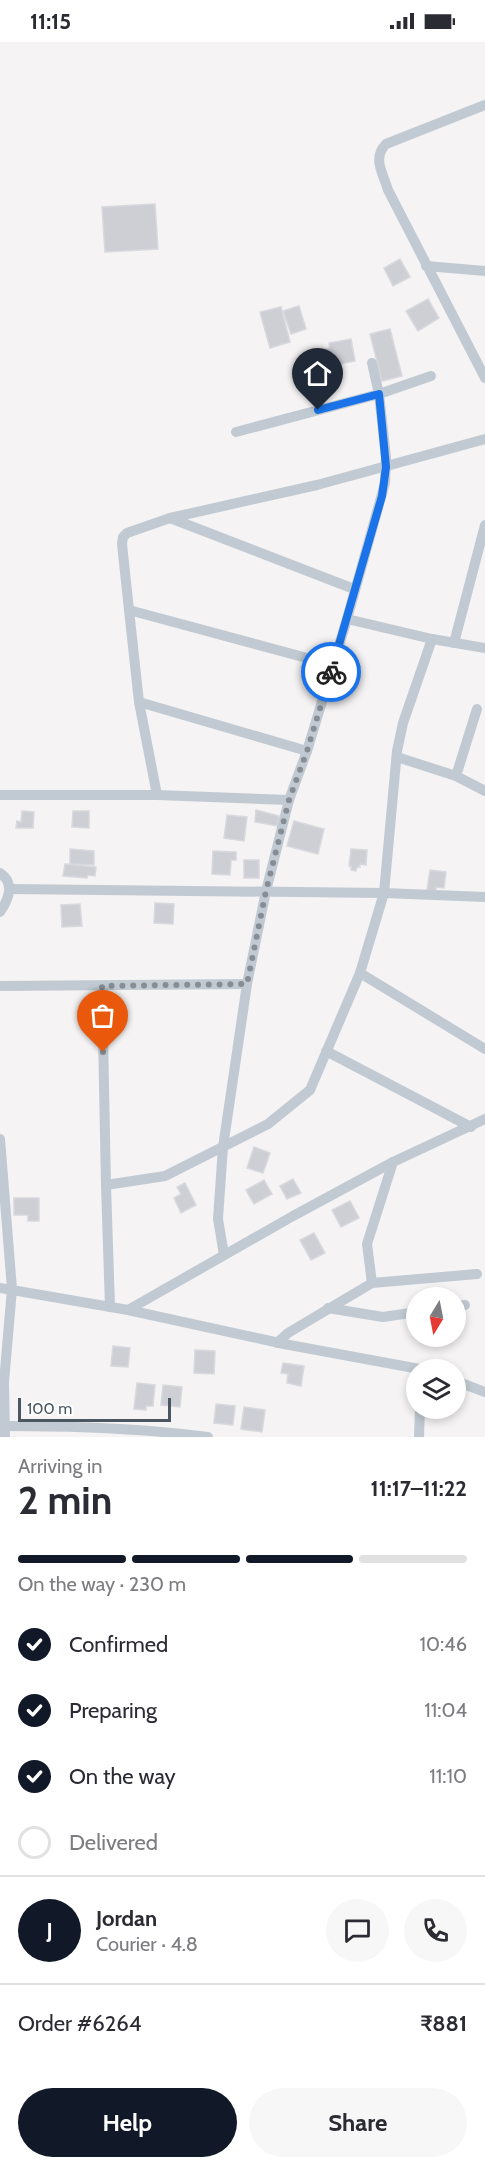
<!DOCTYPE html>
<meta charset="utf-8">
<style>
:root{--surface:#fff;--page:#f7f7f7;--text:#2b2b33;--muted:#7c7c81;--line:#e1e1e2;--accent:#111827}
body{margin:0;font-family:Cabin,sans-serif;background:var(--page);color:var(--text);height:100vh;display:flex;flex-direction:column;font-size:22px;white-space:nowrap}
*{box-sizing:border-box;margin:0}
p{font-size:20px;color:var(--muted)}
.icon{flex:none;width:33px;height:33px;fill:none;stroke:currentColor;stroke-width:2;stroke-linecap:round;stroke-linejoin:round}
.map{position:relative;height:1395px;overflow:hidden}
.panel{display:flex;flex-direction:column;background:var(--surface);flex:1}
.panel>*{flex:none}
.needle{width:39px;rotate:190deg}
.fabs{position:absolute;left:406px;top:1245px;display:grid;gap:12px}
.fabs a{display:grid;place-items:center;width:60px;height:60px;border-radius:50%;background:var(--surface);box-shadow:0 3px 9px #0003;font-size:30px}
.scale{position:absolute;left:18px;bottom:15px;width:153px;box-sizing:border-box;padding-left:6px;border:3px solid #4a5661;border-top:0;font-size:16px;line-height:21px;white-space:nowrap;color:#4a5661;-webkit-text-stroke:4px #fff;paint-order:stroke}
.pin{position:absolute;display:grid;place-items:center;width:51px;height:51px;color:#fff;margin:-62px -26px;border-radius:50% 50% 50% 0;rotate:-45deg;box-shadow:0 0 6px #0007}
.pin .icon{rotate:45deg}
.courier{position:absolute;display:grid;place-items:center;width:60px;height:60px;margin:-30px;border:4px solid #1a73e8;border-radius:50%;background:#fff;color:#222;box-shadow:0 2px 8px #0007}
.overview em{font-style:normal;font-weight:800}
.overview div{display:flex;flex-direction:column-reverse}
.overview{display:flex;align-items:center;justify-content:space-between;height:102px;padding:0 18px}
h1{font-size:39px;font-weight:800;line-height:45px}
.bar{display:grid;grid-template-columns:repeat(4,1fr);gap:9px 6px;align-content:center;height:72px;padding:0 18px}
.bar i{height:8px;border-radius:4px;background:var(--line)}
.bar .active{background:var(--accent)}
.bar p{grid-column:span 4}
.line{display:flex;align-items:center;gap:15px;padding:0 18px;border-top:2px solid var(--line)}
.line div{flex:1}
.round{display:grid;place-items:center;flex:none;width:63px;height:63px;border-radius:32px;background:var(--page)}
ol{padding:0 18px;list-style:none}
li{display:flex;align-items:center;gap:18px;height:66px}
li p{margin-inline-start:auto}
li .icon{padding:6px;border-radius:50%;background:var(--accent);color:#fff;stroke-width:4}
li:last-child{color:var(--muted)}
li i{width:33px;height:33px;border:3px solid var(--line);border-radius:50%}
.action{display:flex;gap:12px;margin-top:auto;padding:12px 18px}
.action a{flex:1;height:69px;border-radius:36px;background:var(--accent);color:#fff;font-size:24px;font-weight:800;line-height:69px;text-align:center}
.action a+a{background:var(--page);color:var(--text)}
.status{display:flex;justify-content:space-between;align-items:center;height:42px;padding:0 30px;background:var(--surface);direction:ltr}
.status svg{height:16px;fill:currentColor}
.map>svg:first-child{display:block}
.building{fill:#cdcfd5;stroke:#d7d9de;stroke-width:1.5}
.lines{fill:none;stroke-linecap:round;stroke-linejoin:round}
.minor{stroke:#c1cad2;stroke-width:10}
.done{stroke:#868d94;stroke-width:6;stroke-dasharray:0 10.8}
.route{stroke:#1a73e8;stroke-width:8}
</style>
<div class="status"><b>11:15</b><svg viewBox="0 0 49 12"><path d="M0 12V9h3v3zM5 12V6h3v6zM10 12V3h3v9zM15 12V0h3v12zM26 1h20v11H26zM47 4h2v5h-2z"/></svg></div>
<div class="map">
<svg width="485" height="1395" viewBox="0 0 485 1395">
<rect width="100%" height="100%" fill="#f5f3f3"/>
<!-- building -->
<g class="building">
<polygon points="155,162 158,207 105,210 102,165"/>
<polygon points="400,217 410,235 393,244 384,226"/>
<polygon points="428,257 439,276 418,289 406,269"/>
<polygon points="299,264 306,287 291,292 283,269"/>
<polygon points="281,265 290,300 270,306 260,270"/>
<polygon points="390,287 402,334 382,339 370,292"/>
<polygon points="351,297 355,319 311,328 307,311 330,306 329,301"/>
<polygon points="256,768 279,774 277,784 255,780"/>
<polygon points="22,769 34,770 33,786 16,786 17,779 21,780"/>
<polygon points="73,769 89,769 89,786 72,785"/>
<polygon points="227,773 247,775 244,799 224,796"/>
<polygon points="294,779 324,787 318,812 287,804"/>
<polygon points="70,807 94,809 94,823 70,822"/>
<polygon points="351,807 367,808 366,823 360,822 360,825 357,825 356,829 351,828 351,824 349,824"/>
<polygon points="213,809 236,810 236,818 231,818 230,833 212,832"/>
<rect x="244" y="818" width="15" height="18"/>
<polygon points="65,822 96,825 95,834 88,833 87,836 63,834"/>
<polygon points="430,828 446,830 444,846 436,845 436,849 427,848"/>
<polygon points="155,861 174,862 173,882 154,881"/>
<polygon points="80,862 82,884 62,885 61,863"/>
<polygon points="254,1105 270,1111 263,1131 247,1126"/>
<polygon points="293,1137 301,1151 287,1157 280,1144"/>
<polygon points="264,1138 272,1152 254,1162 246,1148"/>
<polygon points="185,1141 196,1163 181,1171 174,1156 181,1152 177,1145"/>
<polygon points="14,1156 39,1156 39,1179 28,1179 28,1173 14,1173"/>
<polygon points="350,1159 359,1176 341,1185 332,1168"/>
<polygon points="314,1191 325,1211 311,1218 300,1198"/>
<polygon points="113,1304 130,1306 128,1325 111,1324"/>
<polygon points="195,1308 215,1309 214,1332 194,1331"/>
<polygon points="283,1321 304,1324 301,1344 287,1341 288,1332 281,1331"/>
<polygon points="137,1341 155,1343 153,1364 146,1364 146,1368 134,1367"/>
<polygon points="163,1343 182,1345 180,1365 161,1363"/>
<polygon points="216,1362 235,1364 233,1383 214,1381"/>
<polygon points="244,1365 265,1368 262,1390 241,1387"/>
</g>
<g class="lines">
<!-- minor -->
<g class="minor">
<path d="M485 63 386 102C372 116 383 131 388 148L485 336"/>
<polyline points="426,224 485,229"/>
<polyline points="236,390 379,352 431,334"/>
<polyline points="170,476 354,547"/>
<polyline points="129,568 122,502 123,495 127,491 170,476 317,443 485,397"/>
<polyline points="347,577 432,597 485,606"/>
<polyline points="432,597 403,681 397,709 384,851 485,855"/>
<polyline points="454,601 485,483"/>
<polyline points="139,660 307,709"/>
<polyline points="397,715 456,734 477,667"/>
<polyline points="456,734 485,749"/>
<polyline points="0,753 157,753 139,660 129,568 333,623"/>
<polyline points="157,753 289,758"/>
<path d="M0 831C15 841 9 857 0 870"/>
<polyline points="10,847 384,851 360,931 310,1048 268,1082 165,1134 106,1143 110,1265"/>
<polyline points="360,931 485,1007"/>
<polyline points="0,944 247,942"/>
<polyline points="102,944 106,1143"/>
<polyline points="326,1009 471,1085"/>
<polyline points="0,1097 12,1247 4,1340 5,1395"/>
<polyline points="224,1213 218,1177 223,1105 247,942 266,849 289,758 307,709 347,577 385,441 386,415 379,352 372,321"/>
<polyline points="372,1241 367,1202 393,1120"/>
<polyline points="0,1246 128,1268 284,1302 425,1328"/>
<polyline points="456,1264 465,1263"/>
<polyline points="328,1266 383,1275 417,1270"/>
<polyline points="128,1268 293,1174 393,1120 485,1077"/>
<polyline points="277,1301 288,1291 372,1241 477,1232"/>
<polyline points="456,1339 485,1350"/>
<path d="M6 1384C73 1384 140 1386 208 1395"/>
<polyline points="419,1395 420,1366"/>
</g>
</g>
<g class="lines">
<!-- done -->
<polyline class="done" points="103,1010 102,944 247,942 266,849 289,758 307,709 331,630"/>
<!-- route -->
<polyline class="route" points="318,368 379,352 386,425 382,454 331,630"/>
</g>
</svg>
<div class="fabs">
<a><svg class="needle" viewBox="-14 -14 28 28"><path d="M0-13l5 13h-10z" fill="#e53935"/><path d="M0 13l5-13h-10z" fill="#7c7c81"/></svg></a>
<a><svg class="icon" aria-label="layers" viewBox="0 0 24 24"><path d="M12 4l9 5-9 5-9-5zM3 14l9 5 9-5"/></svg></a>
</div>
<div class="scale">100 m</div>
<div class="pin" style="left:103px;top:1010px;background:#ea580c"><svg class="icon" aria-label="bag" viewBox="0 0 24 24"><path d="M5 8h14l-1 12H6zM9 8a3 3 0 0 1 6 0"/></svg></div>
<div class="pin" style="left:318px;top:368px;background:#1f2937"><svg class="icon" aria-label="home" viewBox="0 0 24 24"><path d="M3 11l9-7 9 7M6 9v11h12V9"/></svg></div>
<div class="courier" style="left:331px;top:630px"><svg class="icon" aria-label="bike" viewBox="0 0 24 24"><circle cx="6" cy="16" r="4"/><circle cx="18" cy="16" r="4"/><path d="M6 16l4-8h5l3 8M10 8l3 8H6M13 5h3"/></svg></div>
</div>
<section class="panel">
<div class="overview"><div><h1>2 min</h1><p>Arriving in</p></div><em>11:17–11:22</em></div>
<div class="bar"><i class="active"></i><i class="active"></i><i class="active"></i><i></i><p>On the way · 230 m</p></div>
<ol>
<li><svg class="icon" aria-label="check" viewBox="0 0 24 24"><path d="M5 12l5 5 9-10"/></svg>Confirmed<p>10:46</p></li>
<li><svg class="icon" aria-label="check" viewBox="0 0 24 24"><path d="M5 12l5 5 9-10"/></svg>Preparing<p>11:04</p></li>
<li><svg class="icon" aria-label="check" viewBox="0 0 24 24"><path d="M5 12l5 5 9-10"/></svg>On the way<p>11:10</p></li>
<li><i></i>Delivered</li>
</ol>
<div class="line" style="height:108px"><b class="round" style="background:var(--accent);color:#fff">J</b><div><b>Jordan</b><p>Courier · 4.8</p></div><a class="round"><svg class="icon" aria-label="chat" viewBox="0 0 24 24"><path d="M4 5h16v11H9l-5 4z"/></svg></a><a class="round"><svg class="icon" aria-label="phone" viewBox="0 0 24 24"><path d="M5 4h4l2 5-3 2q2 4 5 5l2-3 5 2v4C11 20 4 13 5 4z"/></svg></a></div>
<div class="line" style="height:78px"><div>Order #6264</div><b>₹881</b></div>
<div class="action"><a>Help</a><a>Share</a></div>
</section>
